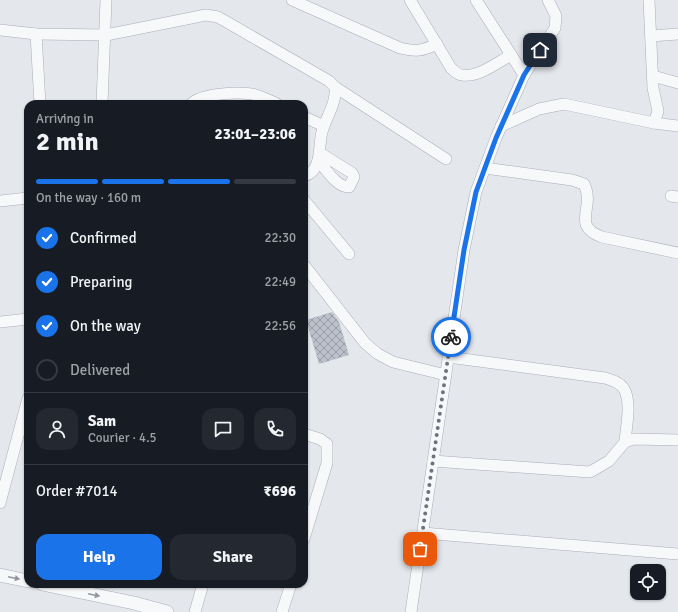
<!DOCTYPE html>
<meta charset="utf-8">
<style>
:root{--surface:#171b24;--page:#242831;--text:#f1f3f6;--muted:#9ea1a6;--line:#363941;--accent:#1a73e8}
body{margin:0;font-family:Signika,sans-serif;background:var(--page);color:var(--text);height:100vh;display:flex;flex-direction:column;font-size:15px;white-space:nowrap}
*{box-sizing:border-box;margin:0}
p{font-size:13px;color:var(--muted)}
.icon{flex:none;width:22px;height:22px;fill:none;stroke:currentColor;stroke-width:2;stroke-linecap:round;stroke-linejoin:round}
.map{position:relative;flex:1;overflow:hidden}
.side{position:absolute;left:24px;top:100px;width:284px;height:488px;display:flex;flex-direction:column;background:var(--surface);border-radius:12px;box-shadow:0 1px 3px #0004}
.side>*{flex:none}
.fabs{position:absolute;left:630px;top:564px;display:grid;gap:8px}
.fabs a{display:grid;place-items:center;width:36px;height:36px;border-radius:8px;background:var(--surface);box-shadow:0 1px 3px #0004;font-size:20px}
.pin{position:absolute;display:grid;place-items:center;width:34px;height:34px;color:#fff;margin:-17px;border-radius:8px;box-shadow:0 2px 6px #0006}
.courier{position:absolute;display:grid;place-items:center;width:40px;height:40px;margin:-20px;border:3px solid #1a73e8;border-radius:50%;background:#fff;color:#222;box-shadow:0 1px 5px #0007}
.head em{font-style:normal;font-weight:700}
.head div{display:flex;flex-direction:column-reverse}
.head{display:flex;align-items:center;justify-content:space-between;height:68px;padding:0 12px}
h1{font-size:26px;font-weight:700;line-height:30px}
.bar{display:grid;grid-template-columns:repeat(4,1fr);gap:6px 4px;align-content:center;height:48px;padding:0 12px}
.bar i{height:5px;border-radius:3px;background:var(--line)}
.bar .active{background:var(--accent)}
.bar p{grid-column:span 4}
.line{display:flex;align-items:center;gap:10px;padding:0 12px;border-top:1px solid var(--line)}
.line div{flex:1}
.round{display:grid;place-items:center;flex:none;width:42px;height:42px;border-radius:12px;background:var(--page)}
ol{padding:0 12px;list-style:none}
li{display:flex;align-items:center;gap:12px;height:44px}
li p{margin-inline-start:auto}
li .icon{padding:4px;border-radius:50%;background:var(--accent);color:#fff;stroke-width:4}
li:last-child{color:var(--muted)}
li i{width:22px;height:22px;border:2px solid var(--line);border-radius:50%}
.primary-button{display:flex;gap:8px;margin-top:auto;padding:8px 12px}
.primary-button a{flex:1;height:46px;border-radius:12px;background:var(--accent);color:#fff;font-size:16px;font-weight:700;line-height:46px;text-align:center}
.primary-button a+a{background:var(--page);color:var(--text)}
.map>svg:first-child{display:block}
.building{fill:url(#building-cross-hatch)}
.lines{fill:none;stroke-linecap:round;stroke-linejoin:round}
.minor-casing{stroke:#a9aeb7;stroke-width:12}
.tertiary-casing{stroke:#a9aeb7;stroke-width:14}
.minor{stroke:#f7f8fa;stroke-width:11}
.tertiary{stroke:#f7f8fa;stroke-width:13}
.oneway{fill:#9196a0}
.done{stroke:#6c737f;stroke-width:4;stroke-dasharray:0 7.2}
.route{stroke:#1a73e8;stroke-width:5}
</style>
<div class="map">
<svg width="678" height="612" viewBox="0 0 678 612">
<defs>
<pattern id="building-cross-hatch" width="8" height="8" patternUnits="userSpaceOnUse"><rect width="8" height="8" fill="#bbc0ca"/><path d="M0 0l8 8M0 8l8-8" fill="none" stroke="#989da6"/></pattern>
</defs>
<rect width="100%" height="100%" fill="#e4e7ec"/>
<!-- building -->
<polygon class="building" points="332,312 339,322 349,355 319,364 306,320"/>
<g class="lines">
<!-- minor casing -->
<g class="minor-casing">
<g id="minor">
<path d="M292 0 400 48C416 52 422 51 437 44"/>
<path d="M410 0 451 68C454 71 458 75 462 75 478 78 498 62 511 55"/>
<polyline points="476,0 524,75"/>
<polyline points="649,0 653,88 658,111 654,123 678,126"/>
<path d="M0 30 36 34 106 35 206 15 218 17 329 81 335 87C337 103 326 117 322 132 318 146 323 171 304 176"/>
<polyline points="36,34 40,104"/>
<polyline points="651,36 678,34"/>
<polyline points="653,76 678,83"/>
<polyline points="335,87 446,159"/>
<polyline points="102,104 106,0"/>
<path d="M191 104C201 93 242 91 256 95 263 97 270 101 277 104"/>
<polyline points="304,117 324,126"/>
<polyline points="501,126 539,109 564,104 654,123"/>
<path d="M318 160C326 169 336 187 349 187L354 177 352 173 320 153"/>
<path d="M485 168 572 180 584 184C596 208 570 225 602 237L678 253"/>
<polyline points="671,196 678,197"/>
<polyline points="304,200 349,254"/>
<polyline points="0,201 28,198"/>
<polyline points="304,265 365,343 378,354 393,362 446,375"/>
<polyline points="0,322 28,319"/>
<path d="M448 357 605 378C611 380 620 382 624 389 632 403 626 427 625 442"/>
<polyline points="304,434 320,439 327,444 327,463 304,539"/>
<polyline points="433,461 590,472 609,461 625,442 634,439 678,440"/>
<polyline points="0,503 28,398"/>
<polyline points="423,533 678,554"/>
<polyline points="195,612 203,584"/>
<polyline points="282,612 291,584"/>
<polyline points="411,612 464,250 476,192 496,138 524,75 555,28 556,16 548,0"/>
</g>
</g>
<!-- tertiary casing -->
<g class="tertiary-casing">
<g id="tertiary">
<polyline points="0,575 28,581"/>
<polyline points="42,584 134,603 167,612"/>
</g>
</g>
<!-- minor -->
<use href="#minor" class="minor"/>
<!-- tertiary -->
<use href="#tertiary" class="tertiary"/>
</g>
<!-- one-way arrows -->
<defs><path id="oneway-solid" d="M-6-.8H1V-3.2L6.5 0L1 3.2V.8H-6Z"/></defs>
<g class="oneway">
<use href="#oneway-solid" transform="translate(14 578) rotate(12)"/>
<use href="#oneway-solid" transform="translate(94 595) rotate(12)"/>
</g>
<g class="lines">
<!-- done -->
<polyline class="done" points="420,549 451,337"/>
<!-- route -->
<polyline class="route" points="451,337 464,250 476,192 496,138 524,75 540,50"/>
</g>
</svg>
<div class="fabs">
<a><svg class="icon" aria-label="locate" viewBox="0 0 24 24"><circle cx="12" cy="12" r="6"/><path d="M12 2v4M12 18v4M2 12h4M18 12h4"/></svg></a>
</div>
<div class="pin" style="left:420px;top:549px;background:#ea580c"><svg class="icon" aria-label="bag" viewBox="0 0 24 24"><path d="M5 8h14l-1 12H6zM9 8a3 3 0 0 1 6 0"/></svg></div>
<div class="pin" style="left:540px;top:50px;background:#1f2937"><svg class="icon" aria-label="home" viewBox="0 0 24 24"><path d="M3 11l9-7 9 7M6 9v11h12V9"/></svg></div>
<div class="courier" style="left:451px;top:337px"><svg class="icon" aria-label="bike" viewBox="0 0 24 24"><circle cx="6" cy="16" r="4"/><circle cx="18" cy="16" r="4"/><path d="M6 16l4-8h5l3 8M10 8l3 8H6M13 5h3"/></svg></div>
<section class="side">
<div class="head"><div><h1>2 min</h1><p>Arriving in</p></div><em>23:01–23:06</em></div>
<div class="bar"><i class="active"></i><i class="active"></i><i class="active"></i><i></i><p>On the way · 160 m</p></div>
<ol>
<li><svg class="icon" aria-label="check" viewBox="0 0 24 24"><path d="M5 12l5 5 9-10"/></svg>Confirmed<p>22:30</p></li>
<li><svg class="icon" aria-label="check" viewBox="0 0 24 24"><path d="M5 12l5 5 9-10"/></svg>Preparing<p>22:49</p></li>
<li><svg class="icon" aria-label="check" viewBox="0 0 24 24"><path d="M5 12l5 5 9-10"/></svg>On the way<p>22:56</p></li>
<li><i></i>Delivered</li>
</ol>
<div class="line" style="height:72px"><a class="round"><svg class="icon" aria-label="person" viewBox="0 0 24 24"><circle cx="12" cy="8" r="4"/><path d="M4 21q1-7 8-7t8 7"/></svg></a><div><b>Sam</b><p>Courier · 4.5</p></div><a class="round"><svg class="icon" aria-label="chat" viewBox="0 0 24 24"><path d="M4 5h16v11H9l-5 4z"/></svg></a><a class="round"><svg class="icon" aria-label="phone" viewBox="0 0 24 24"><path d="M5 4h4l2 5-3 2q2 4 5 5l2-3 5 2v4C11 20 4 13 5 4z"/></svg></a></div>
<div class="line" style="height:52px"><div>Order #7014</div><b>₹696</b></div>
<div class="primary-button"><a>Help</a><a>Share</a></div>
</section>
</div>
